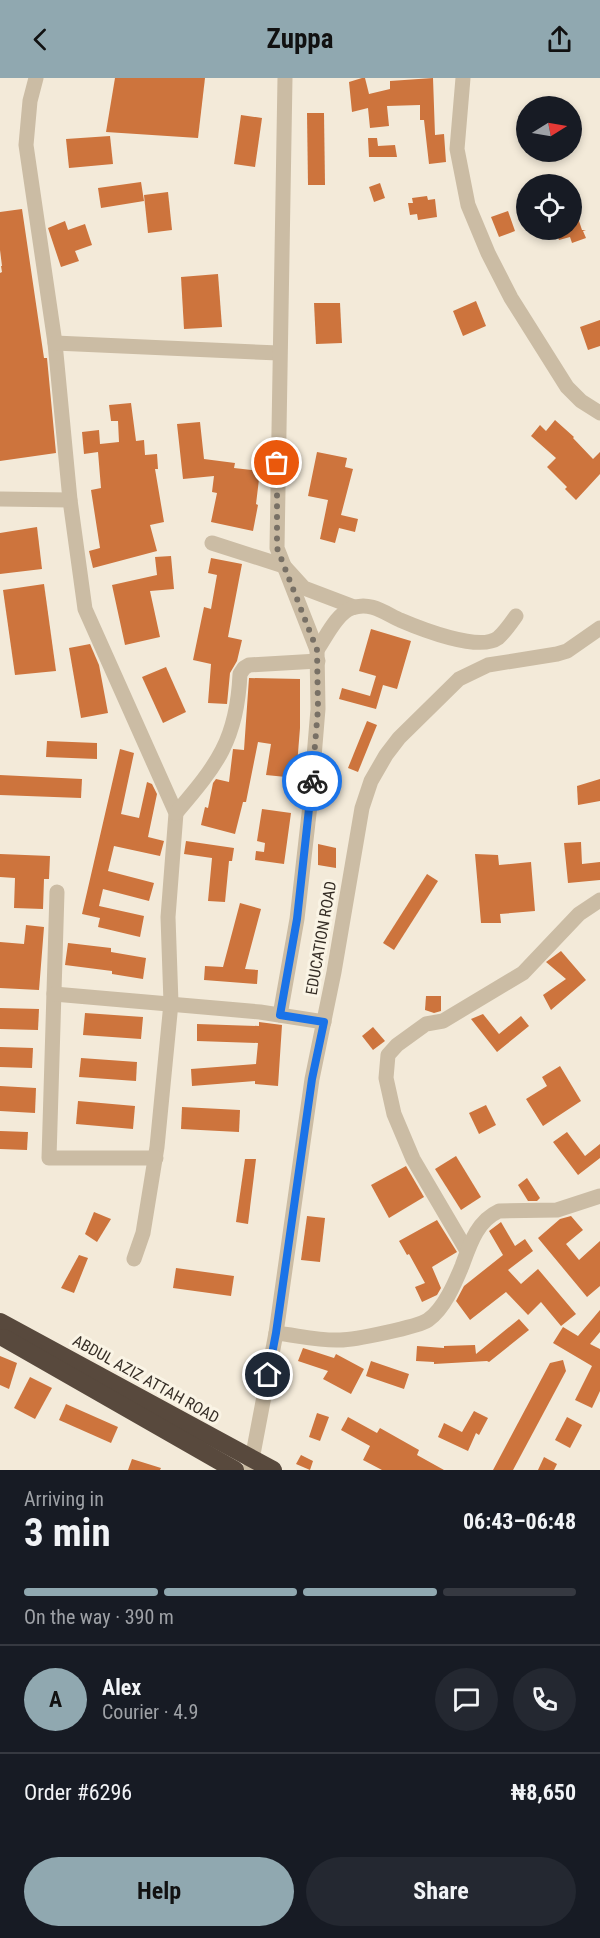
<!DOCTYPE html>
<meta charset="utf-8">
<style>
:root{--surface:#171b24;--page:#242831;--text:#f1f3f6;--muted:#9ea1a6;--line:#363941;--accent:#90a8b0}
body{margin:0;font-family:"Roboto Condensed",sans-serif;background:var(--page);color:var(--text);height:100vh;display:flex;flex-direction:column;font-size:22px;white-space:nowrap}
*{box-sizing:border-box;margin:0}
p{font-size:20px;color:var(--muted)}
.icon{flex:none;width:33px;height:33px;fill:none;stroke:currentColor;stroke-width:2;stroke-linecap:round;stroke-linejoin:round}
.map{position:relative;height:1392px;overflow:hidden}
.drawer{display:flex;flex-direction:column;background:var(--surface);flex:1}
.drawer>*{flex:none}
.needle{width:39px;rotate:79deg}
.fabs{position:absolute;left:516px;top:18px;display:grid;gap:12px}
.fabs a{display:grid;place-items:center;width:66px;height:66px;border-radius:50%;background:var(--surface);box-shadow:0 3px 9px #0003;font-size:30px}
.pin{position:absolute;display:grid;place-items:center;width:51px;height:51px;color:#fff;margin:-26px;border:3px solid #fff;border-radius:50%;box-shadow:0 2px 6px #0007}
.courier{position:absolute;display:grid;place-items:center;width:60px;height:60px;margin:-30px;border:4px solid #1a73e8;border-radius:50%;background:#fff;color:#222;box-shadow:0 2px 8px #0007}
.overview em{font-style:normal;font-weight:700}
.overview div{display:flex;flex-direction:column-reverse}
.overview{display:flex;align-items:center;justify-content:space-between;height:102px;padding:0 24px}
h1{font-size:39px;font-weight:700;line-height:45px}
.bar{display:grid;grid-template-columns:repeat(4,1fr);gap:9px 6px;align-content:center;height:72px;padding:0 24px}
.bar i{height:8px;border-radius:4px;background:var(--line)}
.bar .on{background:var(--accent)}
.bar p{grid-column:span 4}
.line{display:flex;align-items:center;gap:15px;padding:0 24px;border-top:2px solid var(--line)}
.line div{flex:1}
.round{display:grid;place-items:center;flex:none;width:63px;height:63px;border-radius:32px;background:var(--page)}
.action{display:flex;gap:12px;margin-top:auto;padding:12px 24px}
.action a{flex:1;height:69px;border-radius:36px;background:var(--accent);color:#111;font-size:24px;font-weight:700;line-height:69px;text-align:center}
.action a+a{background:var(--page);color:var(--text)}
header{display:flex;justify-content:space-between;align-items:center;height:78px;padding:0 24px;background:var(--accent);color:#111;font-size:27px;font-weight:700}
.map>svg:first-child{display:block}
.building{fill:#cd743d}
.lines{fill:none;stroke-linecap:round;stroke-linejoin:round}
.minor{stroke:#cbbca4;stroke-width:15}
.highway{stroke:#58493d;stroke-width:18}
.done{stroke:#787065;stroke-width:6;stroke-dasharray:0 10.8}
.route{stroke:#1a73e8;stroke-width:8}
.labels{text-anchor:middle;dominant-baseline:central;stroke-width:6;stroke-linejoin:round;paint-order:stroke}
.street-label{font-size:16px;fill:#362e26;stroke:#faf4e5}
</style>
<header><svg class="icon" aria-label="back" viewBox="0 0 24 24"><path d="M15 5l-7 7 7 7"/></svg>Zuppa<svg class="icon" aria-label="share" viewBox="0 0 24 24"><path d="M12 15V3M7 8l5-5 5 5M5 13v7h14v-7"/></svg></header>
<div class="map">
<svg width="600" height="1392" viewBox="0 0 600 1392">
<rect width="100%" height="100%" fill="#f3ead9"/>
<!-- building -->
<g class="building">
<polygon points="115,0 205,0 198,60 106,54"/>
<polygon points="362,0 365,0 369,16 390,11 390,3 433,0 435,57 444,56 446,84 429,86 424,42 420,42 420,27 387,28 389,48 370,50 368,30 352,34 349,4"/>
<polygon points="307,35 324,35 325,107 308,107"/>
<polygon points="241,37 262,40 255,89 234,86"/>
<polygon points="110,58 113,86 69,90 66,61"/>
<polygon points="368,60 377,60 378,68 395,67 397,79 369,79"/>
<polygon points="141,104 144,123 101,130 98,110"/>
<polygon points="380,105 385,120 374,124 369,109"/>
<polygon points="168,114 172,152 148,155 144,117"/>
<polygon points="427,118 428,122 435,121 437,139 418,142 417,136 410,137 408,125 413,125 412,120"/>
<polygon points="573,125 582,152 586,152 583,153 586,160 572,165 570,159 559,162 555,152 572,152"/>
<polygon points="22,131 44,280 47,280 56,375 0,383 0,195 2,194 1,188 2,188 0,172 0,134"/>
<polygon points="508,133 515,153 499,159 491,139"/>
<polygon points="65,143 68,152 85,146 92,167 75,173 79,183 61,189 48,150"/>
<polygon points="218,196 222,249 184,251 181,199"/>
<polygon points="476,223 486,248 463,258 453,233"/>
<polygon points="314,225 340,225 342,265 316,266"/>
<polygon points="600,242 600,268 588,272 580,249"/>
<polygon points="131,325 136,363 144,362 145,377 157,376 158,391 155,391 164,444 150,447 157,473 93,490 89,473 100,470 91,412 101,410 98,374 84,376 82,354 99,352 100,366 119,364 118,343 111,343 109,327"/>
<polygon points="555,342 574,359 573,360 593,381 600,374 600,396 576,422 565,411 567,409 547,389 556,380 531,358 540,347 546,353"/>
<polygon points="200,344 204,381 235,385 234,390 260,393 256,426 258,427 253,453 211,444 217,415 212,414 214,398 183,401 177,346"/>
<polygon points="317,374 347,380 345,389 353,391 341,437 358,441 355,454 339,450 335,465 320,461 328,422 308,418"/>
<polygon points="37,449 42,491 0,496 0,455"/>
<polygon points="171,478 174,511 150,513 160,559 125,567 112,507 157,497 155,479"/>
<polygon points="211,480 242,486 228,559 242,562 237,583 230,595 227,626 208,625 211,586 193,582 204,529 211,531 217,497 208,495"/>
<polygon points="44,506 56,593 15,597 3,512"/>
<polygon points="371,551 411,563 397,611 383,607 376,631 339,621 342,610 370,618 376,598 359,593"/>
<polygon points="90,566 99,587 108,635 81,640 69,570"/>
<polygon points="166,589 186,634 163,645 142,599"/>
<polygon points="249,600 300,601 300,650 296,700 266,697 271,666 258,664 246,724 243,724 235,756 201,747 205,729 208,730 213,705 216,701 229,704 233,671 244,672"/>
<polygon points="367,643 377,647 358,694 348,690"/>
<polygon points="47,663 97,665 97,681 46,679"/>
<polygon points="120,671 134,675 121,736 139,740 147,704 152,706 157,716 148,759 164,763 160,778 114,768 108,793 154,805 149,823 103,811 99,828 144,838 140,859 98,849 100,840 82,836"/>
<polygon points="0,697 82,701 81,720 0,717"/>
<polygon points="600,701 600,723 578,727 577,708"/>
<polygon points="262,731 291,735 284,786 255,782 256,773 264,774 265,765 257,763"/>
<polygon points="186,763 234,770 232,783 229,783 225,824 208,823 212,780 184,776"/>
<polygon points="581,764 582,786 600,784 600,802 568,805 564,765"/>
<polygon points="318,766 336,770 336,790 318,787"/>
<polygon points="0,776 50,778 49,801 44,801 43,831 14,830 15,800 0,799"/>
<polygon points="475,776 498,777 499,787 531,784 535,833 500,836 501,845 481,845"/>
<polygon points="427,796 438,803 394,872 383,865"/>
<polygon points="240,825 261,831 245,891 258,892 257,906 204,902 205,888 223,889"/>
<polygon points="26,847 44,849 39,912 0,910 0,864 24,866"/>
<polygon points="68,865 111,870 111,874 146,880 143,901 112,896 112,893 65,887"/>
<polygon points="561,873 586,902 551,932 543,917 566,901 546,884"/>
<polygon points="426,918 441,918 441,933 434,935 425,932"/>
<polygon points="0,930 39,931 38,952 0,951"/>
<polygon points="85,935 143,939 141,961 83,957"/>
<polygon points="483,936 499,956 521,938 529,948 497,974 471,941"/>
<polygon points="259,944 282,947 278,1008 255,1006 255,1003 192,1008 191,991 256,986 258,965 197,963 197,946 259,948"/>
<polygon points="373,949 385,963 373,972 362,958"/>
<polygon points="0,969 33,970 32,990 0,989"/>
<polygon points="81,980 137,984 136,1003 79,999"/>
<polygon points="560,988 581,1023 543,1048 526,1021 547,1008 542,999"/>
<polygon points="0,1008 36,1010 35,1035 0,1033"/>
<polygon points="78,1023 135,1028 133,1051 76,1046"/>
<polygon points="486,1027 496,1047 479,1056 469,1035"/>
<polygon points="182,1029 240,1032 239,1054 181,1051"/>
<polygon points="0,1053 28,1054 27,1072 0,1071"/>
<polygon points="567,1054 585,1078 600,1066 600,1080 578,1097 553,1064"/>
<polygon points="456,1078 481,1119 461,1132 435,1091"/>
<polygon points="245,1081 256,1081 248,1146 236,1144"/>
<polygon points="406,1088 424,1119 389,1140 371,1107"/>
<polygon points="527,1100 540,1120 537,1123 528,1123 518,1107"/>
<polygon points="94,1134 111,1141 97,1164 85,1156"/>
<polygon points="307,1138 325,1140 320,1184 301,1182"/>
<polygon points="571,1138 583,1152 566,1166 579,1182 600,1163 600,1208 587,1219 538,1160 560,1141"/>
<polygon points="437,1142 457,1174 432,1189 441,1210 437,1217 422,1224 415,1209 425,1205 409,1176 407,1177 399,1163"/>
<polygon points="501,1144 515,1168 525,1161 533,1173 508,1192 521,1206 538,1191 576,1236 561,1248 541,1224 528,1237 506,1214 470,1242 456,1223 464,1208 503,1177 489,1153"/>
<polygon points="79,1177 88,1180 74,1215 61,1210"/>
<polygon points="176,1190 234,1198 231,1218 173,1210"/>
<polygon points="600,1232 600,1254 590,1266 600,1271 600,1313 592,1330 575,1322 592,1288 553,1265 563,1249 578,1258"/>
<polygon points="519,1241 529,1252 489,1284 487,1283 434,1286 434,1284 416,1283 417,1268 444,1270 444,1268 475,1267 476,1276"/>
<polygon points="303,1270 334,1280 336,1276 364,1291 351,1316 323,1301 328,1293 298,1283"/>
<polygon points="0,1278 17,1285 9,1311 0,1307"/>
<polygon points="563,1282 566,1293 513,1392 493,1392 550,1285"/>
<polygon points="371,1283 409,1296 404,1311 366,1298"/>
<polygon points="30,1299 52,1310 35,1341 14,1330"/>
<polygon points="66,1326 118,1349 111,1365 59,1342"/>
<polygon points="474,1333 488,1340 479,1357 476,1355 468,1373 438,1359 444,1345 462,1354"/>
<polygon points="317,1335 329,1339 320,1363 309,1359"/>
<polygon points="348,1339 377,1355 380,1350 419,1372 417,1377 444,1392 382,1392 363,1382 370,1368 341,1352"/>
<polygon points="567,1339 582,1347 570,1370 555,1362"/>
<polygon points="301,1377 313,1383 310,1392 296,1386"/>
<polygon points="544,1379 557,1386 554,1392 538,1392"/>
<polygon points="132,1381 161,1390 160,1392 128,1392"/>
</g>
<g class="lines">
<!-- minor -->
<g class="minor">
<polyline points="36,0 30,23 26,67 55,265 70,422 85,531 176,735 168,839 171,925 157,1069 143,1155 134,1181"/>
<polyline points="463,0 457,71 468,127 488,175 511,220 567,309 581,323 600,335"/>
<polyline points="55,265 279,275"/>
<polyline points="0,421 70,422"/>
<polyline points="212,465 284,488 304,510 354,529"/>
<path d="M317 572C326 559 337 535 352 530 370 523 385 535 400 542 421 551 479 574 498 560 505 554 511 545 516 538"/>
<path d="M176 735C217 687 237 662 240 596L244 590 249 587 318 583"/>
<polyline points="57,814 49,1080 156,1080"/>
<polyline points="54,916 260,934 324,944"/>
<polyline points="280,937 297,841 310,727 318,631 317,572 277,470 285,0"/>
<polyline points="467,1173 413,1081 394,1036 386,1000 388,977 397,967 426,946 443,943 523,895 579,836 600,822"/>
<path d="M276 1255C296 1257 319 1263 340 1262 354 1262 418 1249 428 1242 444 1231 455 1205 462 1188 470 1166 477 1143 499 1133L557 1132 600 1118"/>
<polyline points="250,1392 276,1255 312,1001 334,894 362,730 371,703 386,677 399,660 459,601 488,587 557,576 567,573 600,550"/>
</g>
<!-- highway -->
<g class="highway">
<polyline points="0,1244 273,1392"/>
<polyline points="4,1260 235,1392"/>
</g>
</g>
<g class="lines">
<!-- done -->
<polyline class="done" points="277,385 277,470 317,572 318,631 312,703"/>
<!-- route -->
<polyline class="route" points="268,1297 276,1255 312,1001 324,944 280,937 297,841 312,703"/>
</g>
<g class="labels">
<!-- street labels -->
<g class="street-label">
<text transform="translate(321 860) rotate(-80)">EDUCATION ROAD</text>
<text transform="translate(146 1301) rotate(29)">ABDUL AZIZ ATTAH ROAD</text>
</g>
</g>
</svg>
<div class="fabs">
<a><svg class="needle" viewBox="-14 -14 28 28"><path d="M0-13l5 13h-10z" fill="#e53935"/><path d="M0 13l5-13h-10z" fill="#9ea1a6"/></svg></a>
<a><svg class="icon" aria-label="locate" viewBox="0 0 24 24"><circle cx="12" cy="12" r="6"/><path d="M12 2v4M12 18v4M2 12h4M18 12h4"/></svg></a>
</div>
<div class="pin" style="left:277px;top:385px;background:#ea580c"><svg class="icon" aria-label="bag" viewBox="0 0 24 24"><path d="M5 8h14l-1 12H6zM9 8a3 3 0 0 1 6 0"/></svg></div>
<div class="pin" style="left:268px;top:1297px;background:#1f2937"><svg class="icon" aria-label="home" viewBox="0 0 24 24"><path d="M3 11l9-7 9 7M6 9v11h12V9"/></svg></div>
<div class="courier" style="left:312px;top:703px"><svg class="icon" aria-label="bike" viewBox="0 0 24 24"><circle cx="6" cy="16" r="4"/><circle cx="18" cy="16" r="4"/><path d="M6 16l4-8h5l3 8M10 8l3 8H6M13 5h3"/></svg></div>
</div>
<section class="drawer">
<div class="overview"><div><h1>3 min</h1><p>Arriving in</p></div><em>06:43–06:48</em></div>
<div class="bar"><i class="on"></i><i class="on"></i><i class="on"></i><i></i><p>On the way · 390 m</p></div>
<div class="line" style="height:108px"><b class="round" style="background:var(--accent);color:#111">A</b><div><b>Alex</b><p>Courier · 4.9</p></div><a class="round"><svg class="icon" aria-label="chat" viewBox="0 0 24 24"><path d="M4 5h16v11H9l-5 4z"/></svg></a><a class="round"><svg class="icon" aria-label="phone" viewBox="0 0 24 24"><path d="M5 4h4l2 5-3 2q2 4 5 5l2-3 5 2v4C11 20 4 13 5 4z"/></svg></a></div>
<div class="line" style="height:78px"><div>Order #6296</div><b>₦8,650</b></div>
<div class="action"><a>Help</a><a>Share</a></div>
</section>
